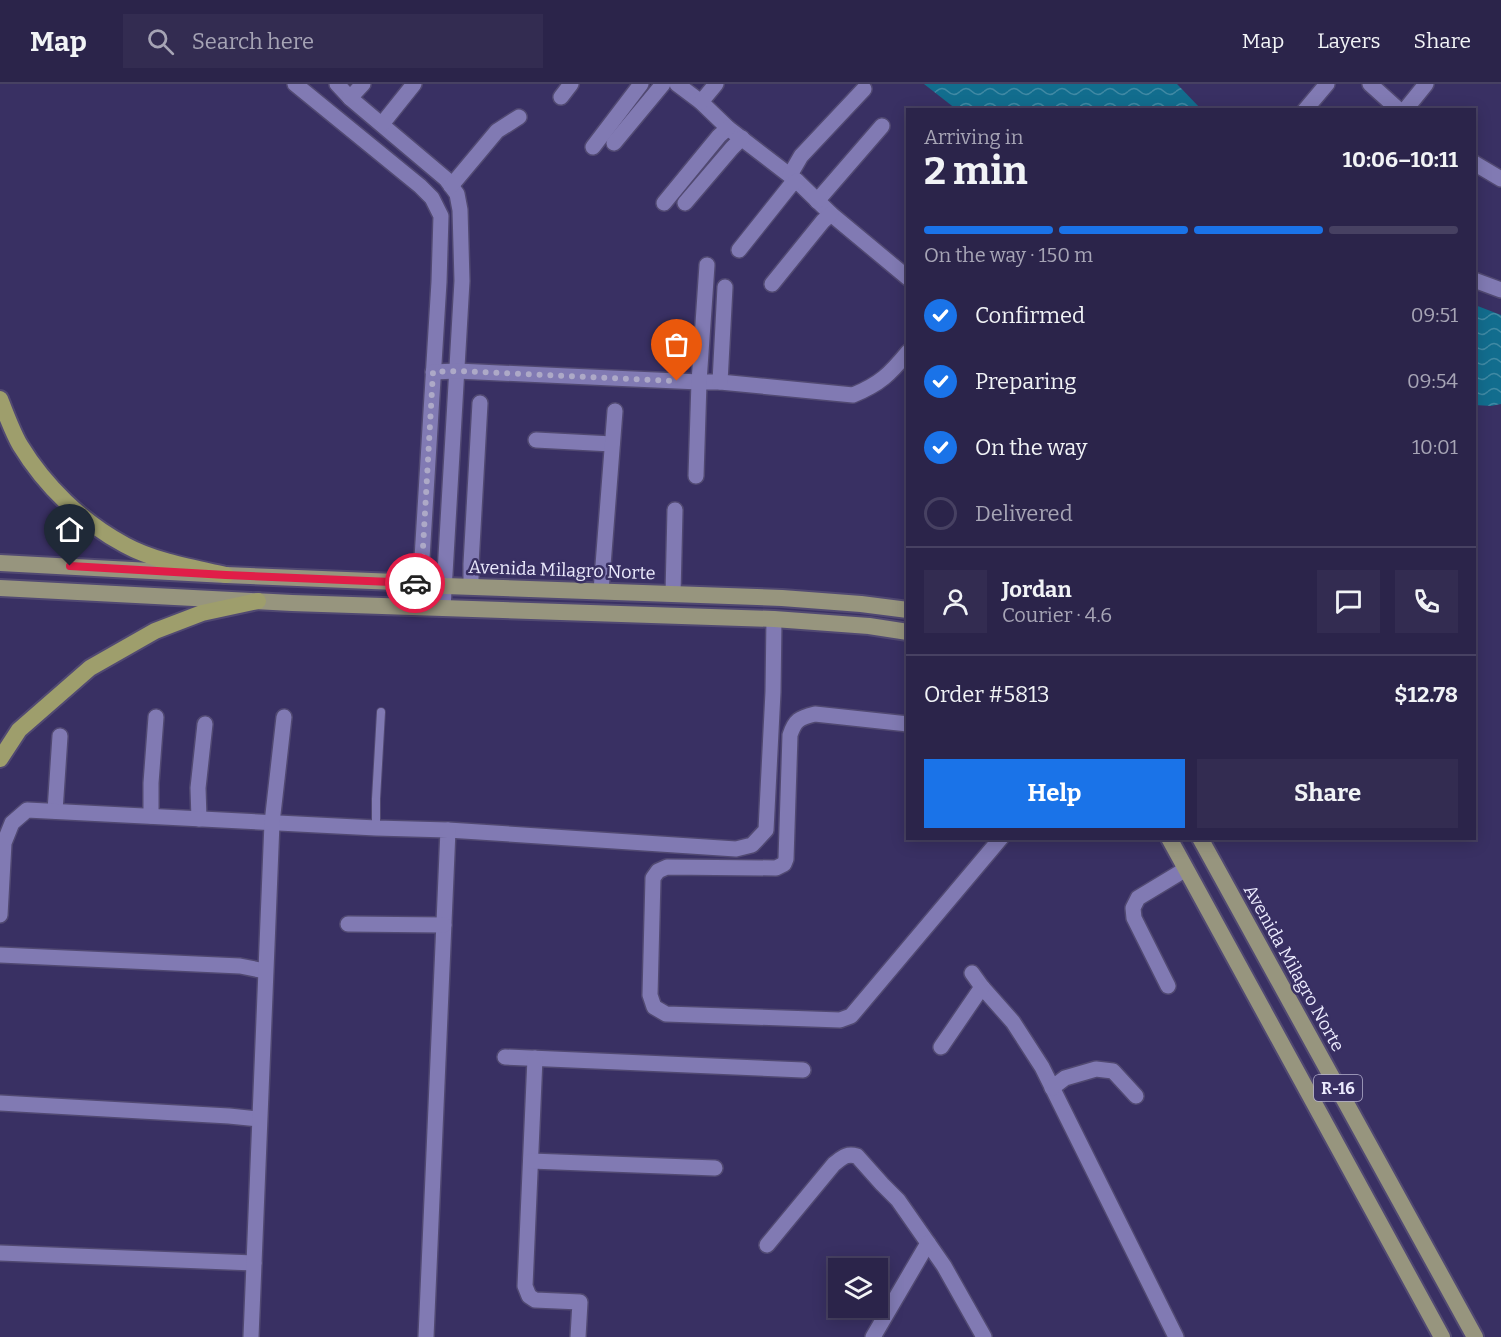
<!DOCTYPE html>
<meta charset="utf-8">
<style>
:root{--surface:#2b244a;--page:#332c51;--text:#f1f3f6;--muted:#a6a4b5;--line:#474162;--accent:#1a73e8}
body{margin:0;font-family:Bitter,serif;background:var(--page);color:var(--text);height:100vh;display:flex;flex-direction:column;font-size:22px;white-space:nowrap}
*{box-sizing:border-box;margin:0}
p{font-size:20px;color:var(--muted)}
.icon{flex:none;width:33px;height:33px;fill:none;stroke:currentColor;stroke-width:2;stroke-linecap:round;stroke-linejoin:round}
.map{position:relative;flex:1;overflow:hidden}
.drawer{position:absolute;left:906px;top:24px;width:570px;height:732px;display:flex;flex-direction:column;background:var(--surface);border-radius:0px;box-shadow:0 3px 15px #0003,0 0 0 2px var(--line)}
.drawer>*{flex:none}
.controls{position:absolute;left:828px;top:1174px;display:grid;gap:12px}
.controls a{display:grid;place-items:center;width:60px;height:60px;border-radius:0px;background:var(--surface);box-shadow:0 3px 15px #0003,0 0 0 2px var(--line);font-size:30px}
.pin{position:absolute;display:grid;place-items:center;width:51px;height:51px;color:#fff;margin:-62px -26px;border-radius:50% 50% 50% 0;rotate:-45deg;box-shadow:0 0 6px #0007}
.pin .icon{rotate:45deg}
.courier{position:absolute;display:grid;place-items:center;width:60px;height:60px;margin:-30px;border:4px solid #e11d48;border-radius:50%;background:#fff;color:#222;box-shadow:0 2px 8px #0007}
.overview em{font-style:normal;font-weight:700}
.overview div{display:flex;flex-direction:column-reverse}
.overview{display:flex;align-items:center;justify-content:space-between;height:102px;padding:0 18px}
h1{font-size:39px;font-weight:700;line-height:45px}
.bar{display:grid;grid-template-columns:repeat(4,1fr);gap:9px 6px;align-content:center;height:72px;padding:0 18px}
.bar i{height:8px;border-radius:4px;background:var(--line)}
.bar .active{background:var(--accent)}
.bar p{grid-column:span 4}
.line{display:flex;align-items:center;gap:15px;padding:0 18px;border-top:2px solid var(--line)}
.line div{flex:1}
.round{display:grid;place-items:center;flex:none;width:63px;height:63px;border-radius:0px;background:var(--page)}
ol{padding:0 18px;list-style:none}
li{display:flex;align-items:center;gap:18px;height:66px}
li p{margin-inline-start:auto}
li .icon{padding:6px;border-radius:50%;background:var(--accent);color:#fff;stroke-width:4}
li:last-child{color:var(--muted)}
li i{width:33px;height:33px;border:3px solid var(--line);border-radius:50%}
.action{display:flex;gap:12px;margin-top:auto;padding:12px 18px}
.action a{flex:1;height:69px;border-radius:0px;background:var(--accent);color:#fff;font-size:24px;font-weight:700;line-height:69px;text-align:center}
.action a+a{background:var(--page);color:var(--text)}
header{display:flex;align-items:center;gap:36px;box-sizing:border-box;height:84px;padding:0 30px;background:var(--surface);border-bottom:2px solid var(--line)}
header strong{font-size:28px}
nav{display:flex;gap:33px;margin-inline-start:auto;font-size:21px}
.search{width:420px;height:54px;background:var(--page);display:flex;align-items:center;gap:15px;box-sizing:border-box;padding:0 21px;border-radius:0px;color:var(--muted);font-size:22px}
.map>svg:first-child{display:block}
.water{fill:url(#water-waves)}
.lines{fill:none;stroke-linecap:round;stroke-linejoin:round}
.service-casing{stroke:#514972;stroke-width:10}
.minor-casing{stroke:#514972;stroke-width:18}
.primary-casing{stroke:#514972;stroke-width:20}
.trunk-casing{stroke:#514972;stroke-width:20}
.service{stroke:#817ab3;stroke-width:8}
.minor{stroke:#817ab3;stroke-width:15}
.primary{stroke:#97957e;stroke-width:16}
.trunk{stroke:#9e9e6c;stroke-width:16}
.done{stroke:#ada9c7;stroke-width:6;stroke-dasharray:0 10.8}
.route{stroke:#e11d48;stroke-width:8}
.labels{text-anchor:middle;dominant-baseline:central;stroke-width:5;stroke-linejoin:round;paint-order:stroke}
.shield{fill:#393063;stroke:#b6b2cf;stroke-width:1.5}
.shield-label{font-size:16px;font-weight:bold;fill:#ebeafd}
.street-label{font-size:18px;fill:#ebeafd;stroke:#393063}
</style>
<header>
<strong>Map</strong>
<div class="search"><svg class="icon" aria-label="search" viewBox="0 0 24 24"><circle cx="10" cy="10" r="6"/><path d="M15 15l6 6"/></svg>Search here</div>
<nav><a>Map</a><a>Layers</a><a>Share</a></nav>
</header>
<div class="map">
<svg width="1501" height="1253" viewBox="0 0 1501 1253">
<defs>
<pattern id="water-waves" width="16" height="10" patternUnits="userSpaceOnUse" patternTransform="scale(1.5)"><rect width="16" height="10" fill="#126d8e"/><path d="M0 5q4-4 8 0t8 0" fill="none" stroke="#4089a4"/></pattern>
</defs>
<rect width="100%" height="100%" fill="#393063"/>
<!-- water -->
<g class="water">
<polygon points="924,0 1177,0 1201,25 956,25"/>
<polygon points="1475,221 1501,231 1501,320 1491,322 1475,321"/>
</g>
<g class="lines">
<!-- service casing -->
<g class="service-casing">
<polyline id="service" points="376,744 376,715 381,628"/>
</g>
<!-- minor casing -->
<g class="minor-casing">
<g id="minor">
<polyline points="295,0 420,102 432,114 441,132 439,198 419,523"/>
<polyline points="337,0 350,14 446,95 457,110 460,126 462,197 443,524"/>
<polyline points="677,0 701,18 728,44 797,97 831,130 908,194"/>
<polyline points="1370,0 1399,26"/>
<polyline points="561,13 571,0"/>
<polyline points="350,14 363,0"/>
<polyline points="701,18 716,0"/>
<polyline points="1305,26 1327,0"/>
<polyline points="1405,26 1426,0"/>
<polyline points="382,40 414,0"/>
<polyline points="614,59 663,0"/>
<polyline points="593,63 641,0"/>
<polyline points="1474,79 1501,95"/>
<polyline points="790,91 801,72 864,5"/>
<polyline points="451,102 497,47 519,33"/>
<polyline points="817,117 882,42"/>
<polyline points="664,119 719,52 728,44"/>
<polyline points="685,119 732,64 742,54"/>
<polyline points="739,166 790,102 797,97"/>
<polyline points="1474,196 1501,206"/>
<polyline points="772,200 823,137 831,130"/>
<path d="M433 288 457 287 699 298H720L853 311C880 300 890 290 908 268"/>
<polyline points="720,298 725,203"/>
<polyline points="536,356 612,360"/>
<polyline points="696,392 699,298 707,181"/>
<polyline points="471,502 471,480 480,319"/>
<polyline points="601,507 615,327"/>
<polyline points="673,510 675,426"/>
<path d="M908 640 815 630C799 634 795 636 790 651L786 775 784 780 776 784 667 783 658 787 653 794 650 911 654 923 666 930 840 936 851 932 1001 754"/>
<polyline points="55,727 60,652"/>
<polyline points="151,732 151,699 156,633"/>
<polyline points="199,735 198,704 205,640"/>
<polyline points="448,746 736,765 752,761 766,746 773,608 774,535"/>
<polyline points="0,831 4,759 12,739 27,726 376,744 448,746 426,1253"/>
<polyline points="348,840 444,841"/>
<polyline points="0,871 240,882 265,887"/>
<polyline points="972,889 982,903 1013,938 1042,983 1176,1253"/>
<polyline points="1168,902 1134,834 1133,824 1138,814 1186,785"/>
<polyline points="941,963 982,903"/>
<polyline points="505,973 803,986"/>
<polyline points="535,974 525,1202 529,1212 535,1216 580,1218 578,1253"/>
<polyline points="1052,1004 1065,994 1096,985 1113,987 1136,1012"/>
<polyline points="0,1019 229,1032 259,1035"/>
<polyline points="531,1077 715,1084"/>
<path d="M767 1161 834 1080C842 1074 846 1069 857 1072L882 1100 898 1116 928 1159 944 1182 984 1253"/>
<polyline points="0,1169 254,1179"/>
<polyline points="251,1253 272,739 284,633"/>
<polyline points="873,1253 928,1159"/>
</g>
</g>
<!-- primary casing -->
<g class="primary-casing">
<g id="primary">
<polyline points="0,479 226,491 421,499 445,502 782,514 861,520 908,526"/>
<polyline points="0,504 292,519 774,535 869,542 908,548"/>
<polyline points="1169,754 1442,1253"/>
<polyline points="1200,754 1475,1253"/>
</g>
</g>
<!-- trunk casing -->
<g class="trunk-casing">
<g id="trunk">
<path d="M0 315C6 330 12 347 20 361 45 402 82 438 125 461 154 477 194 484 226 491"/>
<polyline points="0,675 19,646 90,584 155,547 202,529 258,517"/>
</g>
</g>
<!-- service -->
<use href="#service" class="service"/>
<!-- minor -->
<use href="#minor" class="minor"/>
<!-- primary -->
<use href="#primary" class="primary"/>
<!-- trunk -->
<use href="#trunk" class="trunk"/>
</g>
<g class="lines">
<!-- done -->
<polyline class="done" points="415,499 421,499 433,288 458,287 677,297"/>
<!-- route -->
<polyline class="route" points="70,482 226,491 415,499"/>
</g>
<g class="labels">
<!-- shield labels -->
<rect class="shield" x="1314" y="991" width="48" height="26" rx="4.5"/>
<g class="shield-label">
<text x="1338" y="1004">R-16</text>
</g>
<!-- street labels -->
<g class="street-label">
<text transform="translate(562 486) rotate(2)">Avenida Milagro Norte</text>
<text transform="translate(1294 884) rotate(61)">Avenida Milagro Norte</text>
</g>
</g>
</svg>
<div class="controls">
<a><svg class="icon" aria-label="layers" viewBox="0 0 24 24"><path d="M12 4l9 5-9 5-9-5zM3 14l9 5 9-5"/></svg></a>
</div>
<div class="pin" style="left:677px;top:297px;background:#ea580c"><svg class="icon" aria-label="bag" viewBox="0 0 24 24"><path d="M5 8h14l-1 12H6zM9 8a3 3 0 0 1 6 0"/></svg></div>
<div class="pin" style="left:70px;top:482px;background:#1f2937"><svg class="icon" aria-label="home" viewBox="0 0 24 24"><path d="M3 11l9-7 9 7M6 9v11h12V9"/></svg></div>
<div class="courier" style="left:415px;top:499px"><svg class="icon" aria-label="car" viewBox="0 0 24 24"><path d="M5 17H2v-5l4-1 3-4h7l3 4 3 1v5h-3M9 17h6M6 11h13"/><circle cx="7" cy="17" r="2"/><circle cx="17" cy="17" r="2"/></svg></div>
<section class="drawer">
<div class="overview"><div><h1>2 min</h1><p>Arriving in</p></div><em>10:06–10:11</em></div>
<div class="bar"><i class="active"></i><i class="active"></i><i class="active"></i><i></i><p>On the way · 150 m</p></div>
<ol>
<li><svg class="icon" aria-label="check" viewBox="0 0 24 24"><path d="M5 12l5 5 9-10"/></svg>Confirmed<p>09:51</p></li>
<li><svg class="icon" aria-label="check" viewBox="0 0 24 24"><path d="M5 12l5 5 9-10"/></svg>Preparing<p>09:54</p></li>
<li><svg class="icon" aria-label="check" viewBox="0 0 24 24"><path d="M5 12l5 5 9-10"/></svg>On the way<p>10:01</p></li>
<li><i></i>Delivered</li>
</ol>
<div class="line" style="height:108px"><a class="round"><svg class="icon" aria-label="person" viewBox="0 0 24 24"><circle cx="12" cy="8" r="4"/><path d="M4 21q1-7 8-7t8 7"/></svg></a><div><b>Jordan</b><p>Courier · 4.6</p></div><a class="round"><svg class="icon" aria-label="chat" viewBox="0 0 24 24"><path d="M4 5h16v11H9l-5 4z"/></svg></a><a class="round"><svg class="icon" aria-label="phone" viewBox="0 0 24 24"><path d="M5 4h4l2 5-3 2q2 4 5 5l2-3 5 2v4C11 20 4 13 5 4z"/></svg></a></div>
<div class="line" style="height:78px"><div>Order #5813</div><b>$12.78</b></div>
<div class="action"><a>Help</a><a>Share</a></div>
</section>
</div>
